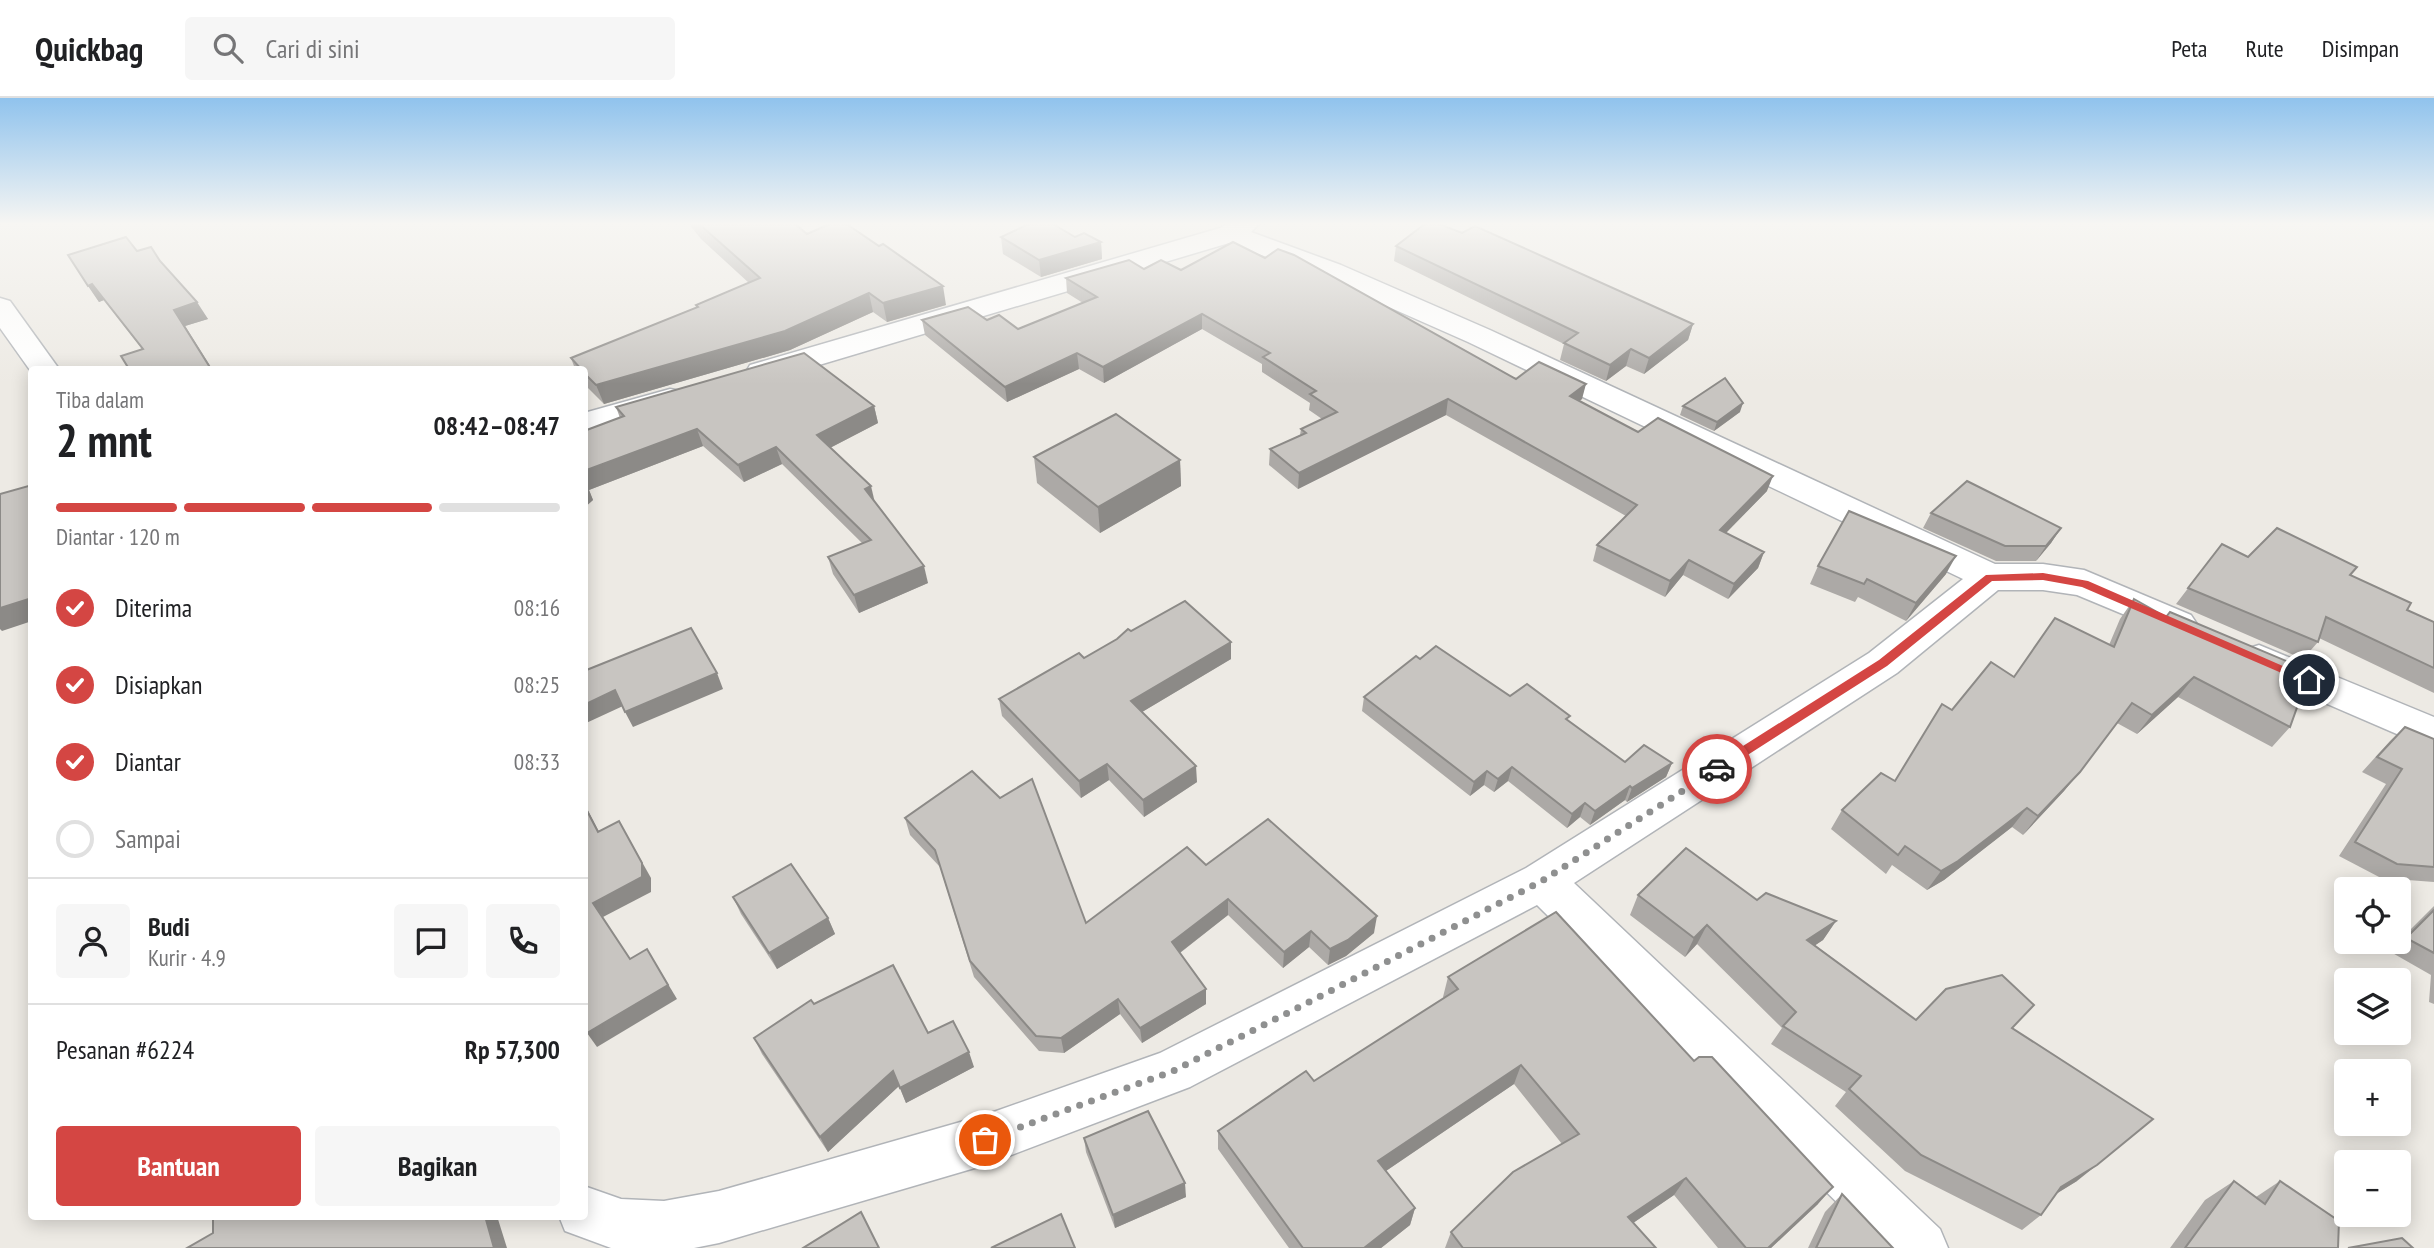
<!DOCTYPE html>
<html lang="id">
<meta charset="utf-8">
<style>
:root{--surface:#fff;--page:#f6f6f6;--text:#202124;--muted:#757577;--line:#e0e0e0;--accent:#d44643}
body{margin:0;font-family:"PT Sans Narrow",sans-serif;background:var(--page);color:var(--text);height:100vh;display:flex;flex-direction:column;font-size:26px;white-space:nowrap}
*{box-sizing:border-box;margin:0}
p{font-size:23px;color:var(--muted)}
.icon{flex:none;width:38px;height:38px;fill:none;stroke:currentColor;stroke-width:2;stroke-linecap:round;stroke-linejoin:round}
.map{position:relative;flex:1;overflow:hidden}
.side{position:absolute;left:28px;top:268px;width:560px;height:854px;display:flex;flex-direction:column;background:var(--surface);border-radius:7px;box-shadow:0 4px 18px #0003}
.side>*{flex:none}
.fabs{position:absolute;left:2334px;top:779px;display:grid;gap:14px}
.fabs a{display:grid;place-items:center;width:77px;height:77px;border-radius:7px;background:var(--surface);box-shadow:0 4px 18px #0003;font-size:35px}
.pin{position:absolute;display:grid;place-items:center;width:60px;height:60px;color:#fff;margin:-30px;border:4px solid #fff;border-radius:50%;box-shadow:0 2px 7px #0007}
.courier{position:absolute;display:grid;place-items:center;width:70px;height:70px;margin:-35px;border:5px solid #d44643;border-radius:50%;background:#fff;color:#222;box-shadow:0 2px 9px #0007}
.overview em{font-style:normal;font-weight:800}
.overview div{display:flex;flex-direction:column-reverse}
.overview{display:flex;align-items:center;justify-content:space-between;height:119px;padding:0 28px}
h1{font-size:46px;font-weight:800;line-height:52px}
.bar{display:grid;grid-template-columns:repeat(4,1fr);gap:10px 7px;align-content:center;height:84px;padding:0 28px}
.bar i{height:9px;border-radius:5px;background:var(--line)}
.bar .current{background:var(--accent)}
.bar p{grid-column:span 4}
.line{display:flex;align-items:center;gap:18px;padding:0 28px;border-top:2px solid var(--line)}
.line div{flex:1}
.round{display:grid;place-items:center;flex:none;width:74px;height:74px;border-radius:7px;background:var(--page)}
ol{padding:0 28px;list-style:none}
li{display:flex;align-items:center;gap:21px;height:77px}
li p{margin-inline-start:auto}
li .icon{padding:7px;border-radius:50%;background:var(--accent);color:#fff;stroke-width:4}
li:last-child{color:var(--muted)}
li i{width:38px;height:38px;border:4px solid var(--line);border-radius:50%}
.action{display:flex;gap:14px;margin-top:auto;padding:14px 28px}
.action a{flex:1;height:80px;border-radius:7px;background:var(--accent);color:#fff;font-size:28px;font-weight:800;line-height:80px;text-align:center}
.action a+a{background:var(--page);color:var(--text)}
header{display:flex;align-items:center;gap:42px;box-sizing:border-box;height:98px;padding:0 35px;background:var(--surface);border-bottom:2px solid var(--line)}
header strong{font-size:33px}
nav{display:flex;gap:38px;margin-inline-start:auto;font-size:24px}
.search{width:490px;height:63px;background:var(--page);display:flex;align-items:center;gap:18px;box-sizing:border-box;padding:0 24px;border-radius:7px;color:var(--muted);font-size:26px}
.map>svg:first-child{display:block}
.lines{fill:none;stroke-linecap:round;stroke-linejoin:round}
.minor-casing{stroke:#b1b4b8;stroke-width:3}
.minor{fill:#fff;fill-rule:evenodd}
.wall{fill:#aca9a6}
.shaded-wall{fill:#8c8a87}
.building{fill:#c8c5c1;stroke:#8c8a87;stroke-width:2}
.route{fill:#d44643}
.done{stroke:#8f9090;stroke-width:7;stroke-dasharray:0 12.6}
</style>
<header>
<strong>Quickbag</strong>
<div class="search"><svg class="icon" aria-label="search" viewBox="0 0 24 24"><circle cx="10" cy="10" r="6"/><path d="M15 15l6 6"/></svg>Cari di sini</div>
<nav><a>Peta</a><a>Rute</a><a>Disimpan</a></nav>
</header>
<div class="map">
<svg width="2434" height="1150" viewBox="0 0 2434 1150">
<rect width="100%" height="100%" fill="#edeae4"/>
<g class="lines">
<!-- minor casing -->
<g class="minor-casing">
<g id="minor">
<polygon points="1228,125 1260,125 1251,134 1341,167 1490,232 1995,466 2043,466 2084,472 2191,517 2197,526 2191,535 2178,539 2077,497 2043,492 1998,492 1897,575 1574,785 1940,1131 1948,1150 1883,1150 1537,807 1190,989 985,1067 719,1145 694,1150 611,1150 565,1133 559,1118 584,1118 584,1088 621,1101 664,1103 719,1093 985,1017 1160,955 1526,770 1869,555 1963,481 1468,244 1321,179 1229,145 772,281 761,283 750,281 746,274 750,267 1220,130"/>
<polygon points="0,200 10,203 59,271 32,271 32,275 0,230"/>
<polygon points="670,291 681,293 686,300 681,307 584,335 584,315"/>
<polygon points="2259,547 2434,619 2434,652 2246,571 2240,561 2246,551"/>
</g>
</g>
<!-- minor -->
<use href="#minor" class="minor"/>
</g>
<!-- wall -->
<g class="wall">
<polygon points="688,125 794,125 807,136 946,207 887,224 873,214 790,252 604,306 584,286 584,271 575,271 571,260 697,209 696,207 749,185 701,141"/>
<polygon points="1001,139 1075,139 1101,144 1102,161 1041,179 1003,156"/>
<polygon points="1396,148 1693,226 1688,242 1644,276 1626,268 1606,283 1560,262 1564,246 1394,163"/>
<polygon points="137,153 162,165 208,221 185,228 142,251 104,202 99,204 68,157"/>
<polygon points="1144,171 1181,172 1582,301 1579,303 1638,334 1767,393 1726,435 1764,454 1758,470 1728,501 1683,477 1665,499 1593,463 1597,447 1626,418 1446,317 1298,391 1269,367 1270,351 1300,337 1301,331 1322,321 1309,312 1310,305 1262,274 1262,266 1202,231 1104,285 1079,271 1007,304 925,237 922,222 987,222 1018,231 1083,205 1067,195 1066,180"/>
<polygon points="874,308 878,325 830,350 874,403 928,485 859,515 833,476 828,459 862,445 782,366 744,384 703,348 589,392 593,402 584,410 584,333 620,320 616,309"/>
<polygon points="1683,308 1740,314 1714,333 1680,317"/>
<polygon points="1034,359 1180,362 1181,388 1100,435 1037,385"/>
<polygon points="1931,415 2061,430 2051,445 2036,463 1996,463 1923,430"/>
<polygon points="2222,446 2248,459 2350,477 2407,512 2434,524 2434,595 2319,540 2318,544 2303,561 2176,506"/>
<polygon points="1818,468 1946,476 1906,523 1858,499 1855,504 1810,486"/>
<polygon points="2134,501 2290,629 2272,649 2178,599 2137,636 2117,625 2064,693 2023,737 2012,729 1944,782 1927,792 1892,767 1886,776 1831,731 1842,712 1895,683 1952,612 2014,579 2109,547 2120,521"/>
<polygon points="1131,533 1231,544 1231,561 1142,614 1197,684 1144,719 1109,682 1081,700 1002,618 999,601 1084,560"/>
<polygon points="1420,561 1569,623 1625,664 1672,665 1666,679 1627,704 1625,702 1590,727 1580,719 1567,730 1508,683 1494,694 1484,687 1470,698 1362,613 1364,599"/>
<polygon points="2405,629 2434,641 2434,784 2381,780 2339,758 2386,686 2362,674 2390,643"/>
<polygon points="905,720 1086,825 1206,767 1374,835 1346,858 1328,867 1309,849 1283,870 1228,817 1180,855 1206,906 1142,945 1120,916 1064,955 1039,953 974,879 940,769 910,737"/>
<polygon points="1638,797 1757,802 1836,823 1823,842 1815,847 1916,922 2012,930 2077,1083 2056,1096 2041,1117 2022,1132 1905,1073 1835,1008 1846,994 1771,946 1782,930 1697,846 1685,859 1630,817"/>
<polygon points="733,799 828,820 835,836 777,871 741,816"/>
<polygon points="2434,808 2434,906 2429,904 2431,877 2389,853"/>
<polygon points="1448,879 1818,1106 1771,1150 1718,1150 1674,1097 1633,1125 1656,1150 1445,1150 1451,1134 1562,1046 1514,986 1386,1073 1415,1110 1410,1127 1381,1150 1289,1150 1218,1051 1218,1033 1314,983 1444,900 1443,899"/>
<polygon points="814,906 928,935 974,969 906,1005 899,988 828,1054 762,956 754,940"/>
<polygon points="1084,1040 1186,1099 1115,1130 1086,1054"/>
<polygon points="2234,1083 2256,1099 2280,1083 2338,1150 2170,1150 2205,1102"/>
<polygon points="1842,1096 1893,1150 1808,1150 1825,1114"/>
</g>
<!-- shaded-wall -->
<g class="shaded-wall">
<polygon points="1101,144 1102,161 1041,179 1039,162"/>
<polygon points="92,186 104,202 99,204 88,188"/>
<polygon points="943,188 946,207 887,224 883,205"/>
<polygon points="869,195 873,214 790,252 604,306 596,287"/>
<polygon points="197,204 208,221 185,228 212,271 211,271 174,212"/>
<polygon points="1202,216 1202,231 1104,285 1103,269"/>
<polygon points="1693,226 1688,242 1644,276 1649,260"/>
<polygon points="1631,251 1626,268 1606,283 1610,267"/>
<polygon points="1077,255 1079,271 1007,304 1005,289"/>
<polygon points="1586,286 1582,301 1566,313 1570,298"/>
<polygon points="1448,301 1446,317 1298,391 1299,375"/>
<polygon points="1743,305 1740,314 1714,333 1717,324"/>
<polygon points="874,308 878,325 822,354 817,337"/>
<polygon points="697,331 703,348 589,392 593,402 584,410 584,373"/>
<polygon points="776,349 782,366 744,384 738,367"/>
<polygon points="1180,362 1181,388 1100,435 1098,409"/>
<polygon points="1773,378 1767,393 1714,447 1720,432"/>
<polygon points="871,388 875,405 865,391"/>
<polygon points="2061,430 2051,445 2036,463 2046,448"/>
<polygon points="1764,454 1758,470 1728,501 1734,486"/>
<polygon points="1956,458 1946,476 1906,523 1916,505"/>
<polygon points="1689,462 1683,477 1665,499 1670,483"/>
<polygon points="924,468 928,485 859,515 854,497"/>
<polygon points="32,500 32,523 2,533 0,531 0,510"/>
<polygon points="1231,544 1231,561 1132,620 1131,603"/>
<polygon points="717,575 723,591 633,629 625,614"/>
<polygon points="2194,579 2178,599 2137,636 2152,617"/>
<polygon points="615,592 623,608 584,626 584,607"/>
<polygon points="1672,665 1666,679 1627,704 1632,690"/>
<polygon points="1107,666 1109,682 1081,700 1079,683"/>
<polygon points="1196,668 1197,684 1144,719 1143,702"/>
<polygon points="1512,669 1508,683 1494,694 1498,681"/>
<polygon points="1487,673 1484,687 1470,698 1474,684"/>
<polygon points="2080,674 2064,693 2023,737 2038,718"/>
<polygon points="1630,688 1625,702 1590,727 1595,713"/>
<polygon points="584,705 607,749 598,734 584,707"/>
<polygon points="1585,705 1580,719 1567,730 1572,716"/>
<polygon points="2027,710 2012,729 1944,782 1927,792 1941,773"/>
<polygon points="619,723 651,780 651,794 603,819 593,805"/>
<polygon points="1228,801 1228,817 1173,860 1172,844"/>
<polygon points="1377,818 1374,835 1346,858 1328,867 1330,851"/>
<polygon points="828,820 835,836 777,871 769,855"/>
<polygon points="1836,823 1823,842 1795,861 1807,842"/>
<polygon points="1707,827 1697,846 1685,859 1694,840"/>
<polygon points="1311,833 1309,849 1283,870 1284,854"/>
<polygon points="647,851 677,901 597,949 587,935"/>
<polygon points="1206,891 1206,906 1142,945 1140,930"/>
<polygon points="1118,901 1120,916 1064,955 1061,940"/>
<polygon points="969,954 974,969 906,1005 900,990"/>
<polygon points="1521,967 1514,986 1374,1081 1378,1063"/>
<polygon points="893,973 899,988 828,1054 820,1039"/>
<polygon points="2097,1067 2077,1083 2041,1105 2061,1089"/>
<polygon points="1686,1080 1674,1097 1617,1136 1628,1119"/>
<polygon points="1185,1085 1186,1099 1115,1130 1113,1117"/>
<polygon points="1833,1089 1818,1106 1771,1150 1768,1150"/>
<polygon points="1415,1110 1410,1127 1381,1150 1364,1150"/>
<polygon points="485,1118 497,1118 507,1150 494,1150"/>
</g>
<!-- building -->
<g class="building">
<polygon points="698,125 794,125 807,136 832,125 845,125 879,148 883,146 943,188 883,205 869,195 785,233 596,287 584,275 584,271 581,271 571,260 698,209 696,207 760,180"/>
<polygon points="1031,125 1051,125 1075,139 1084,135 1101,144 1039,162 1001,139"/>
<polygon points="1426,125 1437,125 1462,135 1475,128 1693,226 1649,260 1631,251 1610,267 1564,245 1578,235 1396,148"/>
<polygon points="126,139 137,153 151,149 160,163 197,204 174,212 211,271 129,271 121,258 143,251 92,186 88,188 68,157"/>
<polygon points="1233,144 1265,160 1278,151 1294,157 1516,281 1539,264 1586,286 1570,298 1638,334 1658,320 1773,378 1720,432 1764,454 1734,486 1689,462 1670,483 1597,447 1637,407 1448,301 1299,375 1270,351 1306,335 1301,331 1337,314 1310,296 1316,293 1263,259 1270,255 1202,216 1103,269 1077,255 1005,289 922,222 968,209 987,222 999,217 1018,231 1097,199 1066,180 1129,162 1144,171 1161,162 1181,172"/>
<polygon points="804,255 874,308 817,337 871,388 865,391 924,468 854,497 828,459 871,442 776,349 738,367 697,331 584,373 584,333 624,318 616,309"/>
<polygon points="1725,280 1743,305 1717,324 1683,308"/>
<polygon points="1116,316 1180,362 1098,409 1034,359"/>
<polygon points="1967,383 2061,430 2046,448 2005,448 1931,415"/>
<polygon points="32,387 32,500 0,510 0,396"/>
<polygon points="1849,413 1956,458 1916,505 1867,481 1864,486 1818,468"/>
<polygon points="2277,430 2357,469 2350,477 2411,505 2407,512 2434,524 2434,570 2326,519 2318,544 2188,490 2222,446 2248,459"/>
<polygon points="2134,501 2166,519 2170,514 2310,573 2290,629 2194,579 2152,617 2132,605 2080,674 2038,718 2027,710 1958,763 1941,773 1905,748 1898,757 1842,712 1881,675 1895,683 1942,606 1952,612 1991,564 2014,579 2055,520 2114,549"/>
<polygon points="1185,503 1231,544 1131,603 1196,668 1143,702 1107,666 1079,683 999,601 1079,555 1084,560 1117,541 1128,531 1131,533"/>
<polygon points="691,530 717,575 625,614 615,592 584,607 584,573"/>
<polygon points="1436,548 1510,598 1527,586 1570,618 1566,621 1625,664 1644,647 1672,665 1632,690 1630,688 1595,713 1585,705 1572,716 1512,669 1498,681 1487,673 1474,684 1364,599 1416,558 1420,561"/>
<polygon points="2405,629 2434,641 2434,769 2397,766 2355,744 2402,671 2377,659"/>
<polygon points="972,673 1000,700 1032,681 1086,825 1187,749 1206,767 1268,721 1377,818 1348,842 1330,851 1311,833 1284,854 1228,801 1172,844 1206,891 1140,930 1118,901 1061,940 1036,938 970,863 935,752 905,720"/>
<polygon points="584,707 598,734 619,723 642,765 642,779 593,805 630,861 647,851 668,887 587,935 584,930"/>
<polygon points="1686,750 1757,802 1766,795 1836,823 1807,842 1916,922 1946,891 2002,877 2034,907 2012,930 2153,1021 2097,1067 2061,1089 2041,1117 1921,1057 1849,991 1861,978 1783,928 1796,914 1707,827 1694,840 1638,797"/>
<polygon points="791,766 828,820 769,855 733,799"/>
<polygon points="2434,812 2434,855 2406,840"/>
<polygon points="1556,814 1694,963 1699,959 1712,959 1833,1089 1768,1150 1746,1150 1686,1080 1628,1119 1656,1150 1463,1150 1451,1134 1513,1074 1579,1036 1521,967 1378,1063 1415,1110 1364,1150 1303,1150 1218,1033 1306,973 1314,983 1458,891 1448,879"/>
<polygon points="893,867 928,935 953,923 969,954 900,990 893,973 820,1039 754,940 811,902 814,906"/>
<polygon points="1148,1013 1185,1085 1113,1117 1084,1040"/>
<polygon points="2234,1083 2265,1106 2280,1083 2339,1123 2338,1150 2185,1150"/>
<polygon points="1842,1096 1893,1150 1816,1150"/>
<polygon points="861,1114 879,1150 803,1150"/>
<polygon points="1061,1116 1075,1150 991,1150"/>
<polygon points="213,1118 485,1118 494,1150 187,1150 213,1135"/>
<polygon points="2402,1140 2413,1150 2348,1150"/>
</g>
<!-- sky -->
<linearGradient id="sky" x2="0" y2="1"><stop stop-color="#90c3ed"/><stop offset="0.44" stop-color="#f7f6f3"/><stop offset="1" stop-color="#f7f6f3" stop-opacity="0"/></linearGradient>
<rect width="2434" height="286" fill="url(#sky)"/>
<!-- route -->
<polygon class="route" points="2043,475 2088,483 2315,582 2309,587 2305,585 2082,489 2043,482 1992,483 1887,568 1721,674 1713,674 1713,667 1879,562 1986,477"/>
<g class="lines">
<!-- done -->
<polyline class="done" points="985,1042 1173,973 1313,902 1542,783 1717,671"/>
</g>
</svg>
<div class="fabs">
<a><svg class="icon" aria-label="locate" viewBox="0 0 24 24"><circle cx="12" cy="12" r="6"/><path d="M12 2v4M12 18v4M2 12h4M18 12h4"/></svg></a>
<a><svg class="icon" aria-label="layers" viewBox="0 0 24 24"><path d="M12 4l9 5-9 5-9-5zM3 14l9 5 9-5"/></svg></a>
<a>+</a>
<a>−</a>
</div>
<div class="pin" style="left:985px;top:1042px;background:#ea580c"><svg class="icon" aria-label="bag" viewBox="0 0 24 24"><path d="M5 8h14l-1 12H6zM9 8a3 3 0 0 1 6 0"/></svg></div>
<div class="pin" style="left:2309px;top:582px;background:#1f2937"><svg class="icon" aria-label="home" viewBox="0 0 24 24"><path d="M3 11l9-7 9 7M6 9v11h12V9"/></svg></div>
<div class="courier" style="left:1717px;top:671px"><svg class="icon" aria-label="car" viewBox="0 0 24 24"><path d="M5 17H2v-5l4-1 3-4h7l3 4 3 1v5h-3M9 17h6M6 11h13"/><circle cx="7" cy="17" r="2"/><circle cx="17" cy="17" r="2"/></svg></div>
<section class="side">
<div class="overview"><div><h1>2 mnt</h1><p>Tiba dalam</p></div><em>08:42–08:47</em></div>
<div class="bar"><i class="current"></i><i class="current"></i><i class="current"></i><i></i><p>Diantar · 120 m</p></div>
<ol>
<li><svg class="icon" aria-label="check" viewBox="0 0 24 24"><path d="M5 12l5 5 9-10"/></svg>Diterima<p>08:16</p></li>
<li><svg class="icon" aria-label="check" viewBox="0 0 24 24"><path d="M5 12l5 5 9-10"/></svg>Disiapkan<p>08:25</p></li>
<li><svg class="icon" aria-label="check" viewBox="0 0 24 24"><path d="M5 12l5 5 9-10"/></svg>Diantar<p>08:33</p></li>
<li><i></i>Sampai</li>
</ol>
<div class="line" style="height:126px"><a class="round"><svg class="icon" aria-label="person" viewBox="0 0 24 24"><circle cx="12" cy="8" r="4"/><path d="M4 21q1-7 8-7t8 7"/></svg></a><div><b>Budi</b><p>Kurir · 4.9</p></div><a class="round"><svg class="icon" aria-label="chat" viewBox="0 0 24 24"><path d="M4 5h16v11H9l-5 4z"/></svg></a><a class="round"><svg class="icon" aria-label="phone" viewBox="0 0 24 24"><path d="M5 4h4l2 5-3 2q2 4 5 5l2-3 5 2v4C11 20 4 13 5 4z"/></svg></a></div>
<div class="line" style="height:91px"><div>Pesanan #6224</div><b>Rp 57,300</b></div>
<div class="action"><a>Bantuan</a><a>Bagikan</a></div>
</section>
</div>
